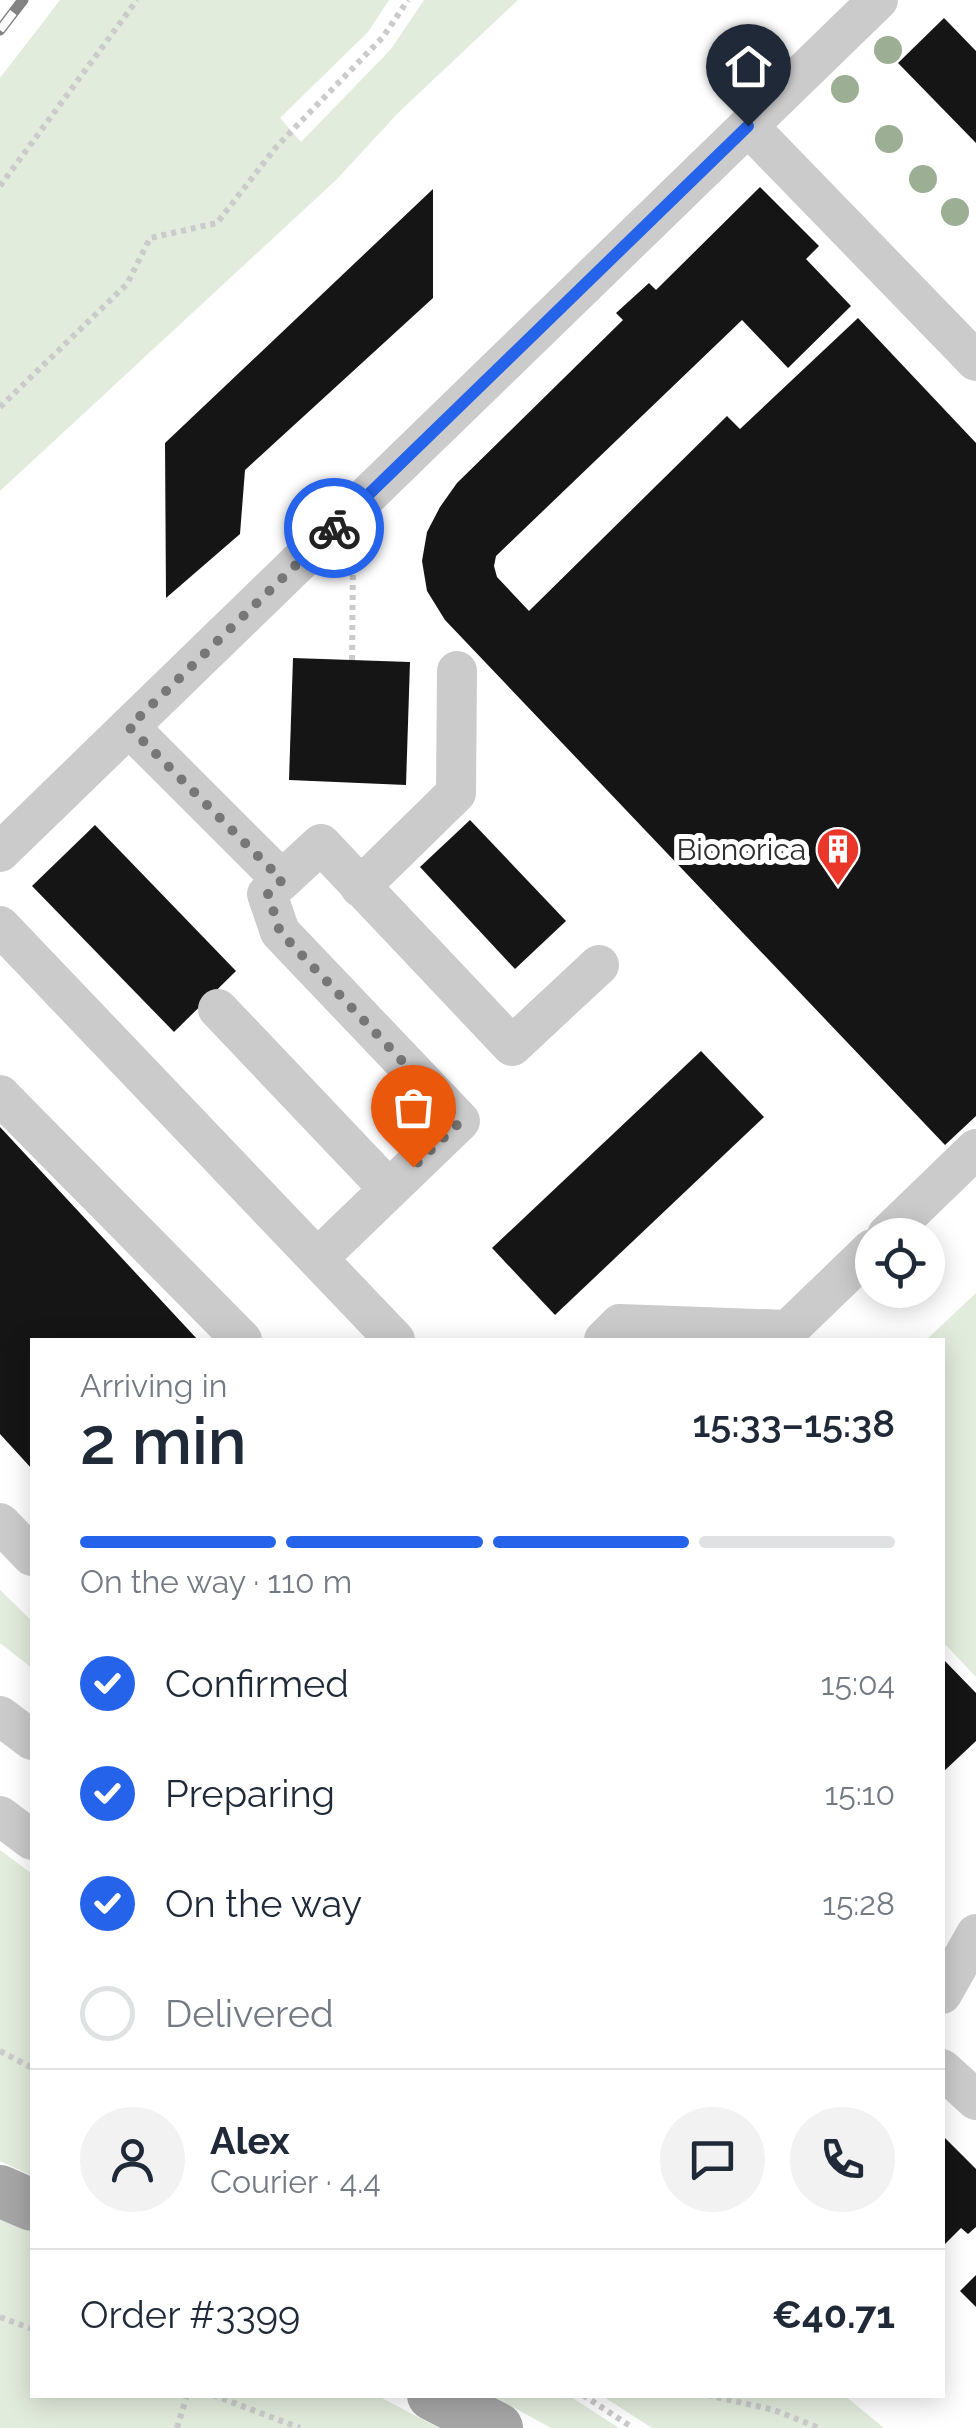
<!DOCTYPE html>
<meta charset="utf-8">
<style>
:root{--surface:#fff;--page:#f2f2f3;--text:#1f2937;--muted:#747a83;--line:#e0e1e3;--accent:#2563eb}
body{margin:0;font-family:Raleway,sans-serif;background:var(--page);color:var(--text);height:100vh;display:flex;flex-direction:column;font-size:38px;white-space:nowrap}
*{box-sizing:border-box;margin:0}
p{font-size:32px;color:var(--muted)}
.icon{flex:none;width:55px;height:55px;fill:none;stroke:currentColor;stroke-width:2;stroke-linecap:round;stroke-linejoin:round}
.map{position:relative;flex:1;overflow:hidden}
.sheet{position:absolute;left:30px;top:1338px;width:915px;height:1060px;display:flex;flex-direction:column;background:var(--surface);border-radius:0px;box-shadow:0 5px 25px #0003}
.sheet>*{flex:none}
.tools{position:absolute;left:855px;top:1218px;display:grid;gap:20px}
.tools a{display:grid;place-items:center;width:90px;height:90px;border-radius:50%;background:var(--surface);box-shadow:0 5px 25px #0003;font-size:50px}
.pin{position:absolute;display:grid;place-items:center;width:85px;height:85px;color:#fff;margin:-102px -42px;border-radius:50% 50% 50% 0;rotate:-45deg;box-shadow:0 0 10px #0007}
.pin .icon{rotate:45deg}
.courier{position:absolute;display:grid;place-items:center;width:100px;height:100px;margin:-50px;border:8px solid #2563eb;border-radius:50%;background:#fff;color:#222;box-shadow:0 2px 12px #0007}
.headline em{font-style:normal;font-weight:600}
.headline div{display:flex;flex-direction:column-reverse}
.headline{display:flex;align-items:center;justify-content:space-between;height:170px;padding:0 50px}
h1{font-size:65px;font-weight:600;line-height:75px}
.bar{display:grid;grid-template-columns:repeat(4,1fr);gap:15px 10px;align-content:center;height:120px;padding:0 50px}
.bar i{height:12px;border-radius:8px;background:var(--line)}
.bar .active{background:var(--accent)}
.bar p{grid-column:span 4}
.line{display:flex;align-items:center;gap:25px;padding:0 50px;border-top:2px solid var(--line)}
.line div{flex:1}
.round{display:grid;place-items:center;flex:none;width:105px;height:105px;border-radius:52px;background:var(--page)}
ol{padding:0 50px;list-style:none}
li{display:flex;align-items:center;gap:30px;height:110px}
li p{margin-inline-start:auto}
li .icon{padding:10px;border-radius:50%;background:var(--accent);color:#fff;stroke-width:4}
li:last-child{color:var(--muted)}
li i{width:55px;height:55px;border:5px solid var(--line);border-radius:50%}
.map>svg:first-child{display:block}
.green{fill:#e2ecdc}
.building{fill:#151515}
.lines{fill:none;stroke-linecap:round;stroke-linejoin:round}
.path{stroke:#cbcbcb;stroke-width:6;stroke-dasharray:5 5;stroke-linecap:butt}
.minor{stroke:#cbcbcb;stroke-width:40}
.major{stroke:#a6a6a6;stroke-width:52}
.rail-casing{stroke:#838383;stroke-width:11}
.rail{stroke:#fff;stroke-width:8;stroke-dasharray:22;stroke-linecap:butt}
.tree{fill:#9cae93}
.done{stroke:#777;stroke-width:10;stroke-dasharray:0 18}
.route{stroke:#2563eb;stroke-width:12}
.labels{text-anchor:middle;dominant-baseline:central;stroke-width:10;stroke-linejoin:round;paint-order:stroke}
.poi-label{font-size:30px;fill:#2e2e2e;stroke:#fff;text-anchor:end}
</style>
<div class="map">
<svg width="976" height="2428" viewBox="0 0 976 2428">
<rect width="100%" height="100%" fill="#fff"/>
<!-- green -->
<g class="green">
<polygon points="60,0 389,0 368,32 280,118 301,142 391,49 424,0 518,0 399,112 336,180 0,491 0,78"/>
<polygon points="976,1293 976,1677 943,1642 942,1340 926,1340"/>
<polygon points="0,1590 32,1621 32,1668 0,1643"/>
<polygon points="0,1850 32,1874 32,2176 0,2161"/>
<polygon points="0,2217 32,2232 32,2395 376,2395 439,2428 0,2428"/>
<polygon points="491,2395 568,2395 619,2428 551,2428"/>
<polygon points="601,2395 844,2395 884,2428 652,2428"/>
</g>
<!-- building -->
<g class="building">
<polygon points="944,18 976,51 976,143 898,63"/>
<polygon points="760,187 819,246 806,259 851,306 788,368 742,320 496,556 494,566 497,577 529,611 727,416 740,429 858,318 976,443 976,1116 945,1145 445,620 427,591 422,561 427,532 440,507 457,483 623,320 616,313 649,283 656,290"/>
<polygon points="433,189 433,298 245,470 240,534 166,598 165,443"/>
<polygon points="293,658 410,662 406,785 289,780"/>
<polygon points="470,820 566,921 515,969 420,867"/>
<polygon points="95,825 236,971 174,1032 32,886"/>
<polygon points="701,1051 764,1117 555,1315 492,1248"/>
<polygon points="0,1127 198,1340 32,1340 32,1469 0,1434"/>
<polygon points="942,1658 976,1693 976,1741 942,1773"/>
<polygon points="942,2135 976,2169 976,2227 968,2234 961,2228 942,2247"/>
<polygon points="976,2275 976,2307 960,2291"/>
</g>
<g class="lines">
<!-- path -->
<g class="path">
<polyline points="0,186 137,0"/>
<polyline points="0,407 127,284 150,238 217,223 277,146 383,37 408,0"/>
<polyline points="352,660 353,561"/>
<polyline points="0,2051 32,2068"/>
<polyline points="0,2317 32,2329"/>
<polyline points="213,2395 300,2428"/>
<polyline points="583,2395 633,2428"/>
<polyline points="707,2395 774,2410 819,2428"/>
<polyline points="177,2428 187,2395"/>
</g>
<!-- minor -->
<g class="minor">
<polyline points="748,126 976,361"/>
<polyline points="129,727 282,880 321,844 512,1046 599,965"/>
<polyline points="0,852 878,0"/>
<polyline points="282,880 267,894 280,932 460,1121 318,1258"/>
<polyline points="360,887 456,793 457,671"/>
<polyline points="0,926 395,1340"/>
<polyline points="218,1009 389,1189"/>
<polyline points="0,1095 242,1340"/>
<polyline points="887,1235 976,1149"/>
<polyline points="604,1340 620,1324 788,1330 872,1249"/>
<polyline points="0,1523 32,1556"/>
<polyline points="0,1716 32,1740"/>
<polyline points="0,1816 32,1840"/>
<polyline points="942,1994 976,1934"/>
<polyline points="942,2069 976,2100"/>
</g>
<!-- major -->
<g class="major">
<polyline points="0,2191 32,2205"/>
<polyline points="433,2395 497,2428"/>
</g>
<!-- rail casing -->
<g class="rail-casing">
<polyline id="rail" points="0,30 23,0"/>
</g>
<!-- rail -->
<use href="#rail" class="rail"/>
</g>
<!-- trees -->
<g class="tree">
<circle cx="888" cy="50" r="14"/>
<circle cx="845" cy="89" r="14"/>
<circle cx="889" cy="139" r="14"/>
<circle cx="923" cy="179" r="14"/>
<circle cx="955" cy="212" r="14"/>
</g>
<g class="lines">
<!-- done -->
<polyline class="done" points="334,528 129,727 282,880 268,894 280,932 460,1122 413,1167"/>
<!-- route -->
<polyline class="route" points="334,528 748,126"/>
</g>
<!-- icons -->
<defs>
<g id="building-pin" transform="scale(2.25)"><path d="M0 17L-7.5 6A9.5 9.5 0 1 1 7.5 6Z" fill="#eb372a" stroke="#fff"/><path d="M-4-6H4V6H1V3H-1V6H-4ZM-2.5-4.3h1.7v1.8h-1.7ZM.8-4.3h1.7v1.8H.8ZM-2.5-1h1.7V.8h-1.7ZM.8-1h1.7V.8H.8Z" fill="#fff"/></g>
</defs>
<g fill-rule="evenodd">
<use href="#building-pin" x="838" y="849"/>
</g>
<g class="labels">
<!-- poi labels -->
<g class="poi-label">
<text x="806" y="849">Bionorica</text>
</g>
</g>
</svg>
<div class="tools">
<a><svg class="icon" aria-label="locate" viewBox="0 0 24 24"><circle cx="12" cy="12" r="6"/><path d="M12 2v4M12 18v4M2 12h4M18 12h4"/></svg></a>
</div>
<div class="pin" style="left:413px;top:1167px;background:#ea580c"><svg class="icon" aria-label="bag" viewBox="0 0 24 24"><path d="M5 8h14l-1 12H6zM9 8a3 3 0 0 1 6 0"/></svg></div>
<div class="pin" style="left:748px;top:126px;background:#1f2937"><svg class="icon" aria-label="home" viewBox="0 0 24 24"><path d="M3 11l9-7 9 7M6 9v11h12V9"/></svg></div>
<div class="courier" style="left:334px;top:528px"><svg class="icon" aria-label="bike" viewBox="0 0 24 24"><circle cx="6" cy="16" r="4"/><circle cx="18" cy="16" r="4"/><path d="M6 16l4-8h5l3 8M10 8l3 8H6M13 5h3"/></svg></div>
<section class="sheet">
<div class="headline"><div><h1>2 min</h1><p>Arriving in</p></div><em>15:33–15:38</em></div>
<div class="bar"><i class="active"></i><i class="active"></i><i class="active"></i><i></i><p>On the way · 110 m</p></div>
<ol>
<li><svg class="icon" aria-label="check" viewBox="0 0 24 24"><path d="M5 12l5 5 9-10"/></svg>Confirmed<p>15:04</p></li>
<li><svg class="icon" aria-label="check" viewBox="0 0 24 24"><path d="M5 12l5 5 9-10"/></svg>Preparing<p>15:10</p></li>
<li><svg class="icon" aria-label="check" viewBox="0 0 24 24"><path d="M5 12l5 5 9-10"/></svg>On the way<p>15:28</p></li>
<li><i></i>Delivered</li>
</ol>
<div class="line" style="height:180px"><a class="round"><svg class="icon" aria-label="person" viewBox="0 0 24 24"><circle cx="12" cy="8" r="4"/><path d="M4 21q1-7 8-7t8 7"/></svg></a><div><b>Alex</b><p>Courier · 4.4</p></div><a class="round"><svg class="icon" aria-label="chat" viewBox="0 0 24 24"><path d="M4 5h16v11H9l-5 4z"/></svg></a><a class="round"><svg class="icon" aria-label="phone" viewBox="0 0 24 24"><path d="M5 4h4l2 5-3 2q2 4 5 5l2-3 5 2v4C11 20 4 13 5 4z"/></svg></a></div>
<div class="line" style="height:130px"><div>Order #3399</div><b>€40.71</b></div>
</section>
</div>
